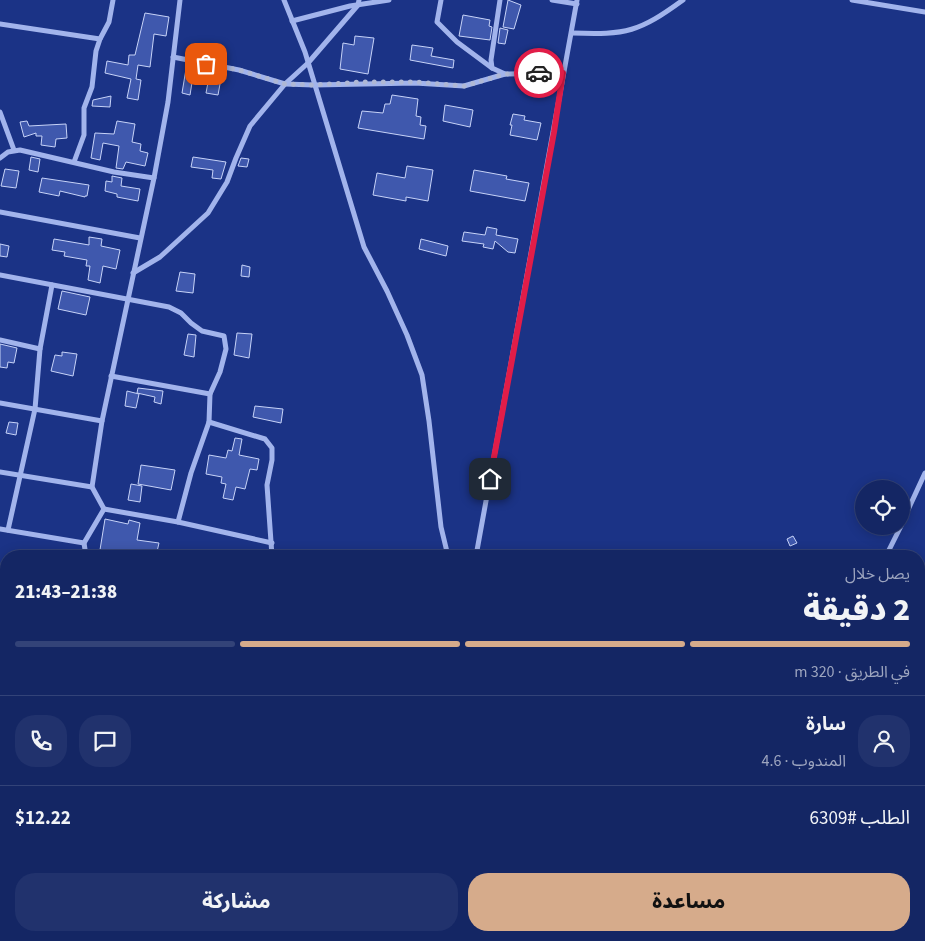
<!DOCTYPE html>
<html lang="ar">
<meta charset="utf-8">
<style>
:root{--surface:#142664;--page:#21326d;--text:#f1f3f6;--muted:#9da5bf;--line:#334378;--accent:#d6ab8b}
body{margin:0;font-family:"Source Sans 3","Noto Sans Arabic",sans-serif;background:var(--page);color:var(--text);direction:rtl;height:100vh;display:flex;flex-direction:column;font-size:19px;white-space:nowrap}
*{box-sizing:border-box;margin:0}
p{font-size:16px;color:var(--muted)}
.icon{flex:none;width:28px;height:28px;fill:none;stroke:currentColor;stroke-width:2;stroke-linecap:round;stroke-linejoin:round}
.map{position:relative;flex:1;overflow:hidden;direction:ltr}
.sheet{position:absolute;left:0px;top:550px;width:925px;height:391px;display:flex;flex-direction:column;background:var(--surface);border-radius:20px 20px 0 0;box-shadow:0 2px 12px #0003,0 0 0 1px var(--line);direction:rtl}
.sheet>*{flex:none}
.controls{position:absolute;left:855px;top:480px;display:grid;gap:10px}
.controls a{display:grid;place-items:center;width:55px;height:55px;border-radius:50%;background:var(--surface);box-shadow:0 2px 12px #0003,0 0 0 1px var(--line);font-size:25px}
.pin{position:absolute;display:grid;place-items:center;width:42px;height:42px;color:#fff;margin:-21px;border-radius:10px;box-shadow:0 2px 8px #0006}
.courier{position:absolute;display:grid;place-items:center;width:50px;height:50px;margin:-25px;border:4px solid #e11d48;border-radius:50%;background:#fff;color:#222;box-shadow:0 1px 6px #0007}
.headline em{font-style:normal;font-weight:800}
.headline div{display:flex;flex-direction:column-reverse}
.headline{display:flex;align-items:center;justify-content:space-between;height:85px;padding:0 15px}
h1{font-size:32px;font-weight:800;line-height:38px}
.bar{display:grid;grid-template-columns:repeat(4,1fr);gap:8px 5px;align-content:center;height:60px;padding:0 15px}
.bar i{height:6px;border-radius:4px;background:var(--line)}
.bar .selected{background:var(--accent)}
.bar p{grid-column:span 4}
.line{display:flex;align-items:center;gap:12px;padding:0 15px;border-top:1px solid var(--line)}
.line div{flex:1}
.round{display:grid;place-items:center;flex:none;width:52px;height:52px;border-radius:20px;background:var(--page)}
.action{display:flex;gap:10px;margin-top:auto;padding:10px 15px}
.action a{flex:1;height:58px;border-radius:20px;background:var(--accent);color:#111;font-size:20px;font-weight:800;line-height:58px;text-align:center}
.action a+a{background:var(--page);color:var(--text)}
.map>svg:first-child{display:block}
.green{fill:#2e4aa4}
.building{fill:#3f58ad;stroke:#c7d3f8}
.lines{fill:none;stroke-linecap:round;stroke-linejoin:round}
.minor{stroke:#a2b4ec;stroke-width:5}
.trunk{stroke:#f3f5ff;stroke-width:14}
.done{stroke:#afb8d5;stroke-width:5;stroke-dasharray:0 9}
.route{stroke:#e11d48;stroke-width:6}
</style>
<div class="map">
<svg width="925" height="941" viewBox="0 0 925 941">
<rect width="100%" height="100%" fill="#1b3386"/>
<!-- green -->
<polygon class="green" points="925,632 925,941 866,941 862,935 919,935 919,637"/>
<!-- building -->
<g class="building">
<polygon points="508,0 521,5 514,29 503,27"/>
<polygon points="145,13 169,17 166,36 154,34 150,67 138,65 136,79 141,80 138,100 127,98 131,79 105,73 107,61 128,65 129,55 135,55"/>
<polygon points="463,15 490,20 489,26 492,27 490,40 459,36"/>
<polygon points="500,28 508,30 505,44 498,43"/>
<polygon points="355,36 374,38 368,74 340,69 343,43 354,45"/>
<polygon points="412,45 433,48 431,56 454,60 453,68 410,60"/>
<polygon points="186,69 194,70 190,95 182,93"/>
<polygon points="210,72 222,73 218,95 206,93"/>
<polygon points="392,95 418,99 416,116 421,117 420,125 426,126 424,139 358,128 362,111 383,113 385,104 390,104"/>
<polygon points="111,96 110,107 92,106 93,100"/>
<polygon points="445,105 473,110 470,127 443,121"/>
<polygon points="513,114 525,116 524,120 541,123 537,140 510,135 512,125 510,125"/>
<polygon points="27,121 29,126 66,124 67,138 56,139 55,147 41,145 42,136 36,136 36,133 24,137 20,122"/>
<polygon points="117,121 135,124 132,142 141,144 140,151 148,153 145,166 126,162 123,169 116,168 119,146 103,143 100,160 91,158 95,133 114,134"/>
<polygon points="31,157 40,159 38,172 29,170"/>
<polygon points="193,157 226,162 221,179 212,178 213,170 191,167"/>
<polygon points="241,158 249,159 247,167 238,166"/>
<polygon points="407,166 433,170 428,201 406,197 406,201 373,195 377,173 405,178"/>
<polygon points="5,169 19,171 16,188 1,186"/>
<polygon points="474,170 507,176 506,179 529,183 525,201 470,191"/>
<polygon points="112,176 122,178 121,186 140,189 138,201 117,197 117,194 105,191 106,181 112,182"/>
<polygon points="42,178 89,185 87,196 85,196 85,197 60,191 59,196 39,192"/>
<polygon points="487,227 497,229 496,235 518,239 515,253 508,252 495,241 493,249 483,247 484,244 462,241 464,232 485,235"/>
<polygon points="89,237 102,239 101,246 120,250 116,269 103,266 100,283 88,280 90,266 86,266 87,260 64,256 65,252 52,250 54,239 89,245"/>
<polygon points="421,239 448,246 446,256 419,249"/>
<polygon points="0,244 9,246 7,257 0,256"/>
<polygon points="242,265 250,267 249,277 241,276"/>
<polygon points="180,272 195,274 193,293 176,291"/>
<polygon points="62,291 90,297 86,315 58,309"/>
<polygon points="237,333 252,334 249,358 234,355"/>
<polygon points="188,334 196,335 194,357 184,355"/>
<polygon points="0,344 17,348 14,363 8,362 7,368 0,367"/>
<polygon points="62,352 77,354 73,376 51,371 55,355 62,356"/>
<polygon points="138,388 163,391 161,404 154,402 155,397 137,393"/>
<polygon points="127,391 139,394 136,408 125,406"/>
<polygon points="255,406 283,409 281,423 253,417"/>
<polygon points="9,422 18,423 16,435 6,433"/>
<polygon points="235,438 242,439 239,455 259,459 257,470 250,469 245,489 236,487 233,500 223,498 226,484 221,483 222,477 206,474 209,455 226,458 228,450 232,451"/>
<polygon points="141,465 175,470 171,490 138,484"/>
<polygon points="131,484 142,486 140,502 128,500"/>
<polygon points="105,519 128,524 129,520 140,523 137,540 159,543 156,556 133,552 133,556 99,556"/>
<polygon points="793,536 797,543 790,546 787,539"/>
</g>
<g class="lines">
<!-- minor -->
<g class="minor">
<polyline points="284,0 305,52 364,247 387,291 407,335 422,375 429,421 441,527 448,556"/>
<polyline points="441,0 437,22 457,42 492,68"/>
<polyline points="500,0 491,60 492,68 505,74 563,73"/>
<polyline points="552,0 577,4"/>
<polyline points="852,0 925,12"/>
<polyline points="292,21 350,6 389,0"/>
<polyline points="0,24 100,39"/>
<path d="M572 33C627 35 639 32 683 0"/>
<polyline points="173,57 239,70 285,84 314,85 415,83 464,86 505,74"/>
<polyline points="0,112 14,150"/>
<polyline points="0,158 8,152 20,150 114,172 154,178"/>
<polyline points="74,162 84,135 84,108 92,87 96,51 100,39 109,22 113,0"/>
<polyline points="0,212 140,238"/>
<polyline points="133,273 160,257 208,213 227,182 236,158 250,126 285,84 308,63 358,5 359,0"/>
<polyline points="0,275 169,307 181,313 191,323 202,331 224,336 226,349 220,372 210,394 209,422 191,473 178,522"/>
<polyline points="0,340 40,349"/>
<polyline points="111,376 210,394"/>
<polyline points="0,403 102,421"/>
<polyline points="209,422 265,439 272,448 272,460 267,485 272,556"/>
<polyline points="0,472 92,487"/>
<polyline points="104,509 178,522 272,543"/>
<polyline points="901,525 925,473"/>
<polyline points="0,529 84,543"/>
<polyline points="8,530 35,409 40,349 52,285"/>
<polyline points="86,556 84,543 104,509 92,487 102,421 154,178 168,102 180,0"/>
<polyline points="476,556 577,0"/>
<polyline points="886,556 901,526"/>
<polyline points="0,591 6,592"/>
<polyline points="0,676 6,677"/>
<polyline points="0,739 6,739"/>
<polyline points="0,796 6,798"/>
<polyline points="0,850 6,851"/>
<polyline points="919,868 925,855"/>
<polyline points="0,907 6,908"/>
<polyline points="133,935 161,941"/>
<polyline points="748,935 751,941"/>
<polyline points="12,941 13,935"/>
<polyline points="881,941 884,935"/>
</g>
<!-- trunk -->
<g class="trunk">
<polyline points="919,580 925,575"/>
<polyline points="358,941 372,935"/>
</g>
</g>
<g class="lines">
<!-- done -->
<polyline class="done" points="206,64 239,70 285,84 314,85 362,82 415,82 464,86 505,74 539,73"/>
<!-- route -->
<polyline class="route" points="490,479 554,132 563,73 539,73"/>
</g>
</svg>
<div class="controls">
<a><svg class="icon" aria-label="locate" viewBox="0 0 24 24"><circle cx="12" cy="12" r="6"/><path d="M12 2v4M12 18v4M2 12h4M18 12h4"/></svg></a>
</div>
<div class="pin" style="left:206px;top:64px;background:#ea580c"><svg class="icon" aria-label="bag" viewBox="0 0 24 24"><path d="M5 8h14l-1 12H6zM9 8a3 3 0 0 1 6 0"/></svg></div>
<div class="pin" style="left:490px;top:479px;background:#1f2937"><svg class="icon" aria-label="home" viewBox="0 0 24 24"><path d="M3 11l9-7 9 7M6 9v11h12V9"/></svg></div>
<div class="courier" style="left:539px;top:73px"><svg class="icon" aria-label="car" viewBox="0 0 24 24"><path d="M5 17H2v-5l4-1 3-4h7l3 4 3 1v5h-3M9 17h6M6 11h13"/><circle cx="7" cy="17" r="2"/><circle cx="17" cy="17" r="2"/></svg></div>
<section class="sheet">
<div class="headline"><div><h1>2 دقيقة</h1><p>يصل خلال</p></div><em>21:38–21:43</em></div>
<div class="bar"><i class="selected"></i><i class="selected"></i><i class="selected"></i><i></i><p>في الطريق · 320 m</p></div>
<div class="line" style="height:90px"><a class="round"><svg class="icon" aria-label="person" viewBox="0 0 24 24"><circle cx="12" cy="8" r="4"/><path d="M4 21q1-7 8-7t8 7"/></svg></a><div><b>سارة</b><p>المندوب · 4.6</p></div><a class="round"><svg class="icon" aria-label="chat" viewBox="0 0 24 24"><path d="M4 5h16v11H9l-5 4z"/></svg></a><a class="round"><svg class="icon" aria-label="phone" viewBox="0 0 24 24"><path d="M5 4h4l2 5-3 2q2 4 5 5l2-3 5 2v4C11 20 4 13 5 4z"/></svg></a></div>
<div class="line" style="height:65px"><div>الطلب #6309</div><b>$12.22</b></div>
<div class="action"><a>مساعدة</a><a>مشاركة</a></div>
</section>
</div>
